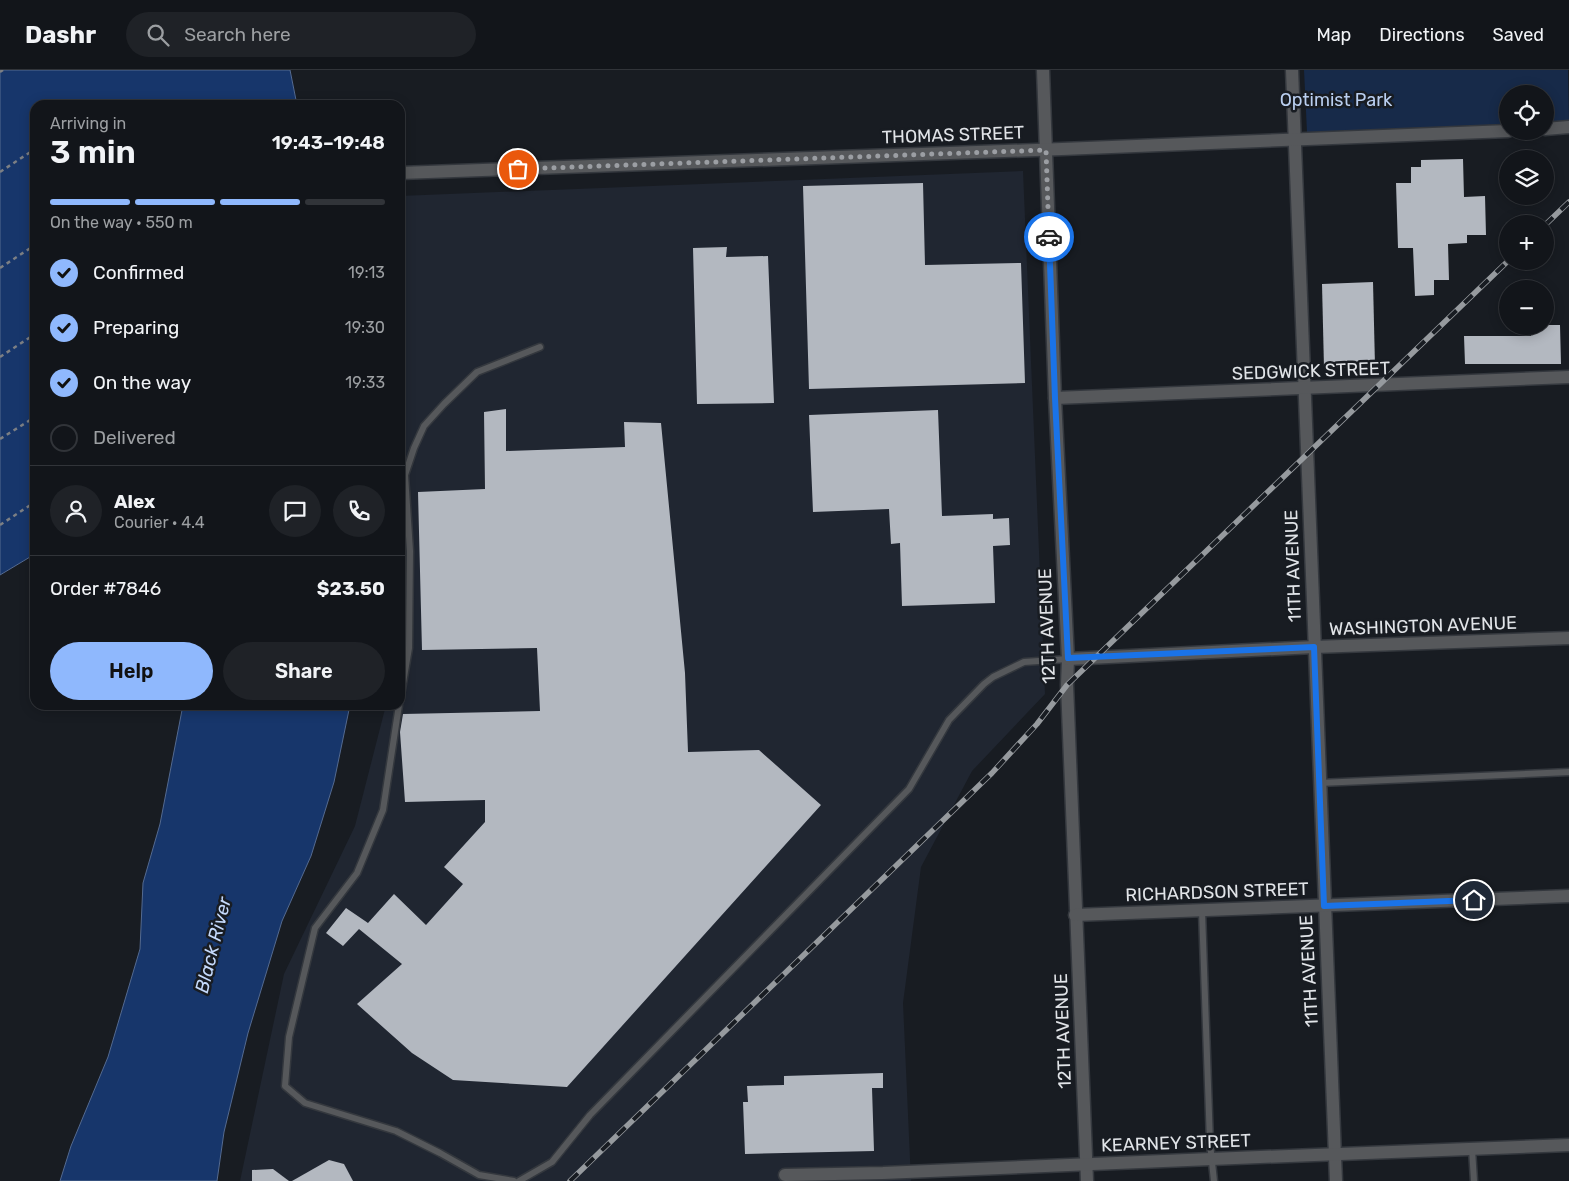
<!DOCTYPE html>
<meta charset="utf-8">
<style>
:root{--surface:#12151a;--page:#1f2227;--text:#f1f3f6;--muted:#9c9fa2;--line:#313439;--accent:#8fb8fd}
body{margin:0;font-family:Rubik,sans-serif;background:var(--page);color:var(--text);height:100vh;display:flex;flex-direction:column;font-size:19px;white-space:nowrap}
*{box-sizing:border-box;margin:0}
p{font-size:16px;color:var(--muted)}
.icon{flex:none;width:28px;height:28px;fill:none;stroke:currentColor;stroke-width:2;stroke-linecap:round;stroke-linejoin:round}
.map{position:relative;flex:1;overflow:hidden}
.side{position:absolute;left:30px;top:30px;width:375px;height:610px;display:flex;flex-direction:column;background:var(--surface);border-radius:15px;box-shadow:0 2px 12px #0003,0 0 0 1px var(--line)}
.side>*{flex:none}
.fabs{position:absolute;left:1499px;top:15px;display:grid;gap:10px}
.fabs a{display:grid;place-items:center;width:55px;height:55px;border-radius:50%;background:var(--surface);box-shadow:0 2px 12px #0003,0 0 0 1px var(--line);font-size:25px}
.pin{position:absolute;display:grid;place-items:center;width:42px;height:42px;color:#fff;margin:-21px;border:2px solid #fff;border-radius:50%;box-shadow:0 1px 5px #0007}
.courier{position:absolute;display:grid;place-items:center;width:50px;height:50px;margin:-25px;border:4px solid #1a73e8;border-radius:50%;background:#fff;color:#222;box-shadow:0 1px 6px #0007}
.summary em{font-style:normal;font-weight:600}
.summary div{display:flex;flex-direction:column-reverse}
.summary{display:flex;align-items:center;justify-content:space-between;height:85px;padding:0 20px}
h1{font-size:32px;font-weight:600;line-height:38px}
.bar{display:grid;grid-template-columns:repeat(4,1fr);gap:8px 5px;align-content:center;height:60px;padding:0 20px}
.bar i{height:6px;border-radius:4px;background:var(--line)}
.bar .current{background:var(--accent)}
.bar p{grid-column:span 4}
.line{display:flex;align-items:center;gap:12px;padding:0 20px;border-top:1px solid var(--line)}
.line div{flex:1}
.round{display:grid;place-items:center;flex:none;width:52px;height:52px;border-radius:26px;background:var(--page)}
ol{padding:0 20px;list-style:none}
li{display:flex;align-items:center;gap:15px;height:55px}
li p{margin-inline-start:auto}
li .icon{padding:5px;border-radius:50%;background:var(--accent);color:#111;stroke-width:4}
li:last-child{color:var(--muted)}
li i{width:28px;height:28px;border:2px solid var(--line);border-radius:50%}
.action{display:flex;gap:10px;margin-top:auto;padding:10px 20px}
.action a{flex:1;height:58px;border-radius:30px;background:var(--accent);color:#111;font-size:20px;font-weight:600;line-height:58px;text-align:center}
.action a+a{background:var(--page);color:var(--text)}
header{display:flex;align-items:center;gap:30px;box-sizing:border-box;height:70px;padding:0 25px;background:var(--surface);border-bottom:1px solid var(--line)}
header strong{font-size:24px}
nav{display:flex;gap:28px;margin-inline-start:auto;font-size:18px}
.search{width:350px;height:45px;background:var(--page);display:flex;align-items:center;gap:12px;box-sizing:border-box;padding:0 18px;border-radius:28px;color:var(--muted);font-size:19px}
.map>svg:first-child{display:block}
.built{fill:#202631}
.green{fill:#172a49}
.water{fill:#17366b;stroke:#546a90}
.building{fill:#b3b8c0}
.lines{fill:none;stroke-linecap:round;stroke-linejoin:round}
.lane-casing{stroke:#34383e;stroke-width:9}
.street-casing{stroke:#34383e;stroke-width:15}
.path{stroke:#7c7f84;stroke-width:2.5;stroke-dasharray:4 4;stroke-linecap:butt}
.lane{stroke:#56585b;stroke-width:6}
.street{stroke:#56585b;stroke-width:12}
.rail-casing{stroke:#969a9e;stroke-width:5.5}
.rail{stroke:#181c22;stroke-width:4;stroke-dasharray:11;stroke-linecap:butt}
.done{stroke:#9b9ea3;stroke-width:5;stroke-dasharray:0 9}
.route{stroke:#1a73e8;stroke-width:6}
.labels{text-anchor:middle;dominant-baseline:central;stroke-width:5;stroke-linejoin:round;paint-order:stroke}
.park-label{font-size:18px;fill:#bacff0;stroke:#181c22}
.street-label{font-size:18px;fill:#e1e4e8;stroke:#181c22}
.water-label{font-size:19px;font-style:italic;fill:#c4d9fb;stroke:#181c22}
</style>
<header>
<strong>Dashr</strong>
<div class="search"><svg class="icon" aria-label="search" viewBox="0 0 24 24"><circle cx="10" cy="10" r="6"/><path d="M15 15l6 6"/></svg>Search here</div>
<nav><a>Map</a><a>Directions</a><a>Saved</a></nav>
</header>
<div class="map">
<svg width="1569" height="1111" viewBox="0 0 1569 1111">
<rect width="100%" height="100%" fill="#181c22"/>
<!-- built -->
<polygon class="built" points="1023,101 1045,624 972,701 921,797 903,933 911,1111 240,1111 284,904 355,756 386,635 400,635 400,126"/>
<!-- green -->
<polygon class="green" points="1304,0 1568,0 1569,52 1545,53 1545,24 1508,24 1507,54 1307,62"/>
<!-- water -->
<g class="water">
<polygon points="0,0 290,0 297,35 139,35 137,31 129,35 35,35 35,484 0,505"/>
<polygon points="183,635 350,635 334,712 311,786 282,851 248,963 224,1062 217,1111 60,1111 71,1076 108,987 140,879 143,813 160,754"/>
</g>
<!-- building -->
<g class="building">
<polygon points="1463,89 1464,127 1485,126 1486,165 1467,165 1467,173 1448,174 1449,210 1434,210 1434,225 1415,226 1413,178 1398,178 1396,113 1411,113 1411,97 1421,97 1421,90"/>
<polygon points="923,113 925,195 1021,193 1025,313 809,319 803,116"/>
<polygon points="727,177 726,187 768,186 774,333 697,334 693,178"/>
<polygon points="1373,212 1375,296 1324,298 1322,214"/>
<polygon points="1545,255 1560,255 1561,294 1465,294 1464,266 1531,266 1531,256 1545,256"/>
<polygon points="506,339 506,381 625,377 624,352 661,353 685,603 688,682 759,680 821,735 567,1017 453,1010 412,983 357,934 402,894 359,859 343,876 326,863 346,838 368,853 394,824 426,855 463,814 444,797 485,752 485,730 405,732 400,662 403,644 540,641 537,578 422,580 418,422 485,419 484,342"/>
<polygon points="938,340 942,446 993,444 993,449 1009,448 1010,475 993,476 995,533 902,536 900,473 891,474 889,439 813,442 809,345"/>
<polygon points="883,1003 883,1018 872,1018 874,1081 745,1084 743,1032 748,1032 747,1016 784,1015 784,1006"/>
<polygon points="329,1090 344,1094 353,1111 292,1111"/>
<polygon points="273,1099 289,1111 252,1111 252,1100"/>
</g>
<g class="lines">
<!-- lane casing -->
<g class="lane-casing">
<g id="lane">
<polyline points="400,631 409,578 410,481 405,405 414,378 424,356 444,334 477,302 540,277"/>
<polyline points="399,635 383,740 357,803 315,858 289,967 285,1016 305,1033 396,1061 440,1083 479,1105 514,1111"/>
<polyline points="1319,713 1569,702"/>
<polyline points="1202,841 1210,1073 1214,1111"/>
<polyline points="1472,1079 1474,1111"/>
<polyline points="519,1111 552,1092 590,1045 909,719 949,650 984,614 993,607 1024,592 1068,589"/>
</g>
</g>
<!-- street casing -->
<g class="street-casing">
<g id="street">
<polyline points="1043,0 1055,328 1068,589 1067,615 1087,1111"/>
<polyline points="1292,0 1336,1111"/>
<polyline points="1545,59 1569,57"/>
<polyline points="400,103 1062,79 1508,61"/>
<polyline points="1055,328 1569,307"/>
<polyline points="1068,589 1314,577 1569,568"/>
<polyline points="1075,845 1569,826"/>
<polyline points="785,1105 883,1103 1211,1089 1569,1075"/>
</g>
</g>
<!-- path -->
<g class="path">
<polyline points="0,2 3,0"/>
<polyline points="0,102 35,79"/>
<polyline points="0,198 35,175"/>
<polyline points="0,287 35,264"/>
<polyline points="0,369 35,347"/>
<polyline points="0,455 35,432"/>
</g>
<!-- lane -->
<use href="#lane" class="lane"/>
<!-- street -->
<use href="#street" class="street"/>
<!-- rail casing -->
<g class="rail-casing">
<g id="rail">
<polyline points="1545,155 1569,132"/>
<polyline points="570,1111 992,703 1037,654 1067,615 1508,191"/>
</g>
</g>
<!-- rail -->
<use href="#rail" class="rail"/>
</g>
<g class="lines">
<!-- done -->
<polyline class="done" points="518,99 1046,80 1049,167"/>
<!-- route -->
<polyline class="route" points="1049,167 1055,328 1068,588 1314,577 1324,836 1474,830"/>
</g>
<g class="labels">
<!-- park labels -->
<g class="park-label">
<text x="1336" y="30">Optimist Park</text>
</g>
<!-- street labels -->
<g class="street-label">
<text transform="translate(953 65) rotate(-2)">THOMAS STREET</text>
<text transform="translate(1311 301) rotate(-2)">SEDGWICK STREET</text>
<text transform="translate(1293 496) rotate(-92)">11TH AVENUE</text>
<text transform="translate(1047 556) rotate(-92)">12TH AVENUE</text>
<text transform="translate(1423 556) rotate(-2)">WASHINGTON AVENUE</text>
<text transform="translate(1217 822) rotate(-2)">RICHARDSON STREET</text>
<text transform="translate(1309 901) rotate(-93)">11TH AVENUE</text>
<text transform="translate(1063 961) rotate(-92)">12TH AVENUE</text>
<text transform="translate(1176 1073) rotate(-2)">KEARNEY STREET</text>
</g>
<!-- water labels -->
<g class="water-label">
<text transform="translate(213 875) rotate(-76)">Black River</text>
</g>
</g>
</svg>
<div class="fabs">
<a><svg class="icon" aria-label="locate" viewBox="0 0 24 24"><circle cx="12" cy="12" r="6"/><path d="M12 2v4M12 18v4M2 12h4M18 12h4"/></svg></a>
<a><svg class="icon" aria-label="layers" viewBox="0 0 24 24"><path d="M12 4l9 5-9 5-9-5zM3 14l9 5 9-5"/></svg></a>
<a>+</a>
<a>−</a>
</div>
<div class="pin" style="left:518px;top:99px;background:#ea580c"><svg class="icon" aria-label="bag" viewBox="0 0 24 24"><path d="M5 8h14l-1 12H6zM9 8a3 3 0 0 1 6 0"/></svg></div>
<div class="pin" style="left:1474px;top:830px;background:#1f2937"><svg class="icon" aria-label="home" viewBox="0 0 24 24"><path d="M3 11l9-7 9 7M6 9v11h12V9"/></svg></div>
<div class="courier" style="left:1049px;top:167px"><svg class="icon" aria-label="car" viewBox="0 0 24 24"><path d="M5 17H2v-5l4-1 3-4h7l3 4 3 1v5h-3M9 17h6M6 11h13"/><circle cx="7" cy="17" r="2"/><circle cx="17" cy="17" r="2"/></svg></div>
<section class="side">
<div class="summary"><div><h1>3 min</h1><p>Arriving in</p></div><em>19:43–19:48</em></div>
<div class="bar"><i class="current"></i><i class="current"></i><i class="current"></i><i></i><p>On the way · 550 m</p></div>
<ol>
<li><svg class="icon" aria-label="check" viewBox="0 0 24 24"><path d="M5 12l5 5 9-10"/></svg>Confirmed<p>19:13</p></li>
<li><svg class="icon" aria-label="check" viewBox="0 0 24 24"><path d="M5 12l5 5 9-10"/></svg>Preparing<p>19:30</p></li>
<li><svg class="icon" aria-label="check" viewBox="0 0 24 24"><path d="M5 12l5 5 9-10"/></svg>On the way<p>19:33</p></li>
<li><i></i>Delivered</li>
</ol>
<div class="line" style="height:90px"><a class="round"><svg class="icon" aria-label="person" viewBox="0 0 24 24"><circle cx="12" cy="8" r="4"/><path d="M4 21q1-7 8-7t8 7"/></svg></a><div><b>Alex</b><p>Courier · 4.4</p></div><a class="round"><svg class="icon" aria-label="chat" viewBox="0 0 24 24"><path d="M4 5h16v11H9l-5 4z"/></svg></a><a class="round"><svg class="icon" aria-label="phone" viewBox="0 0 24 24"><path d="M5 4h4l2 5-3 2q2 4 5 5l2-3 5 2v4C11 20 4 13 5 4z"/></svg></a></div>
<div class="line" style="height:65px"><div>Order #7846</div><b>$23.50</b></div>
<div class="action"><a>Help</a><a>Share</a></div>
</section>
</div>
